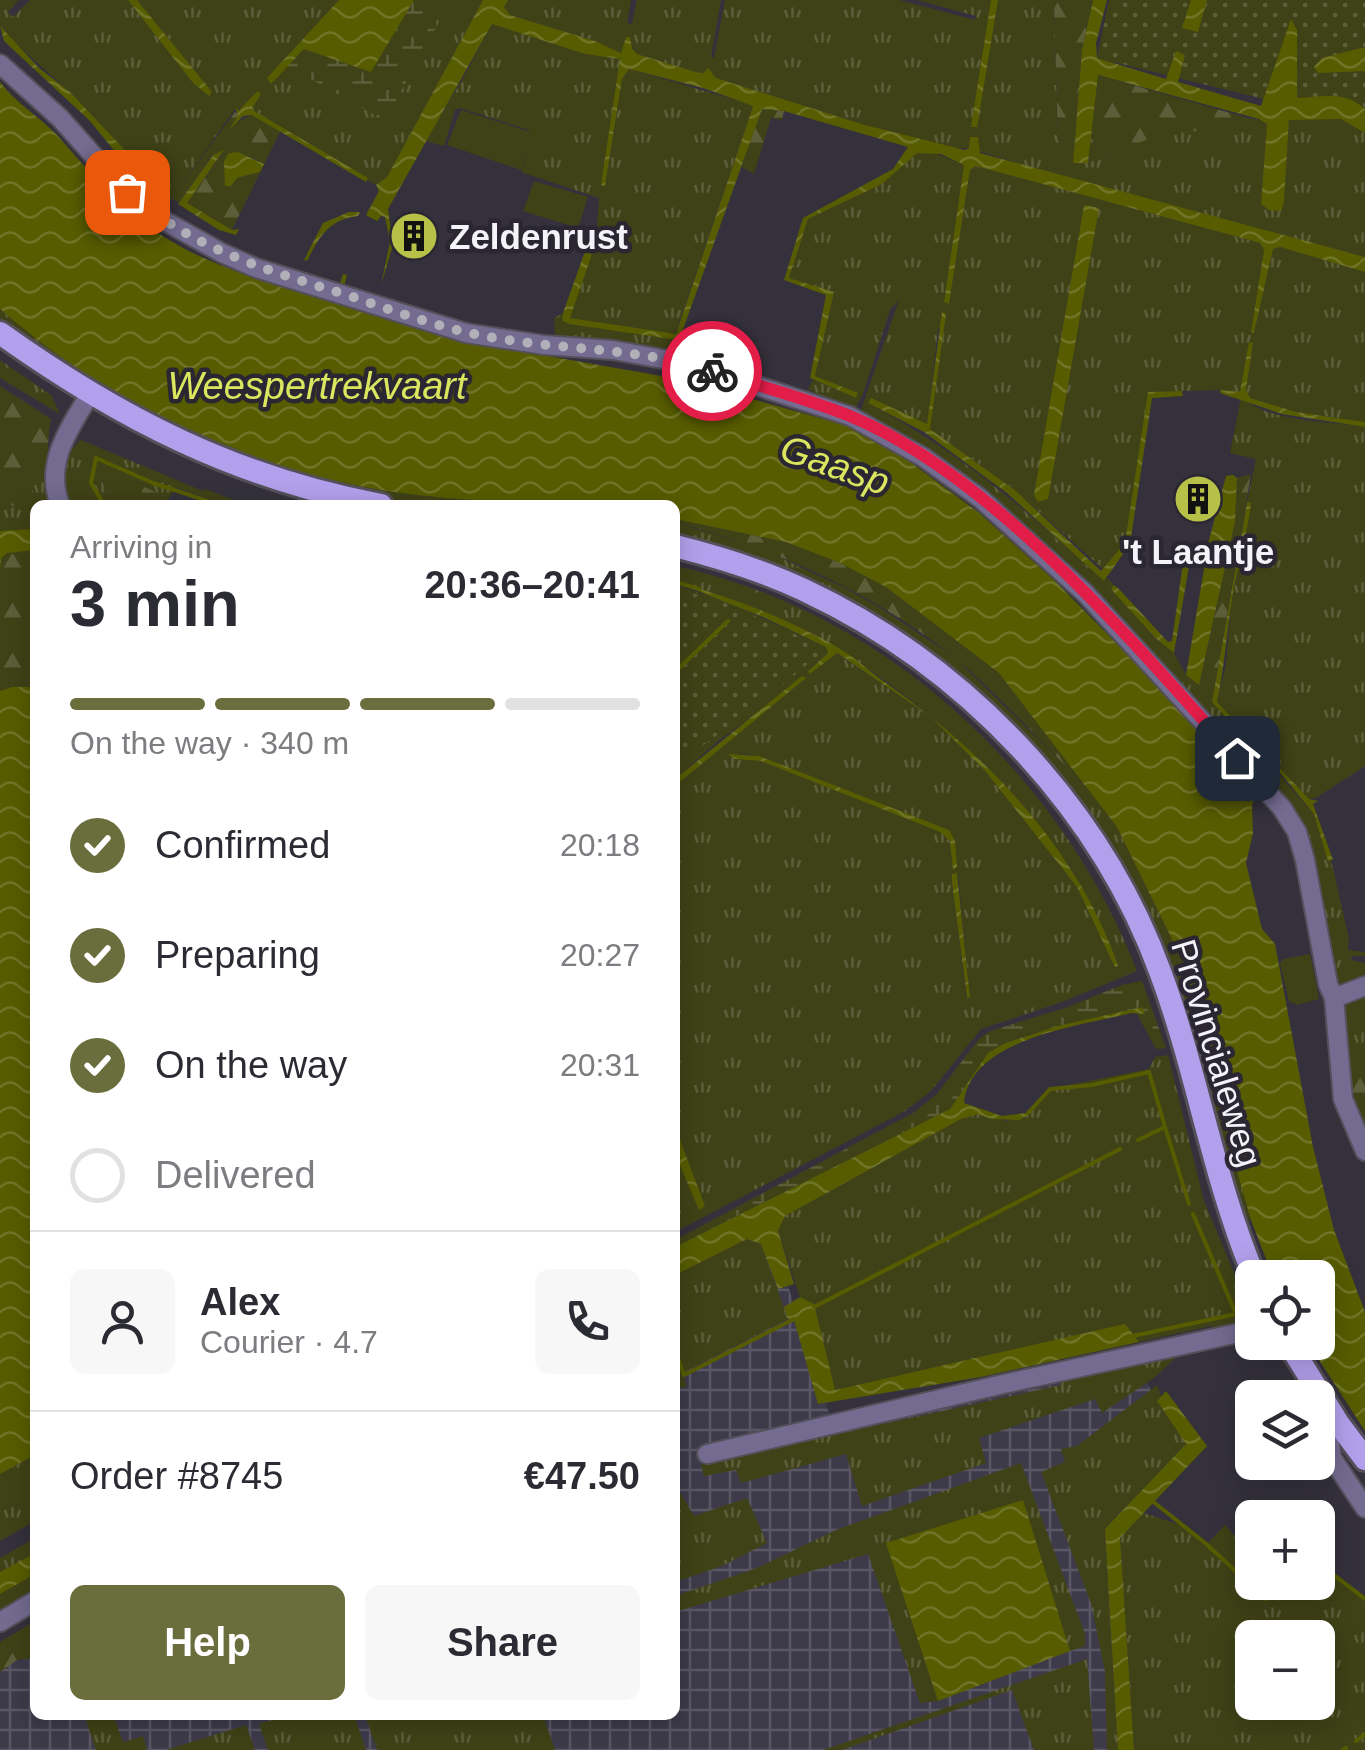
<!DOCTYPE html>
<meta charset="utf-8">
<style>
:root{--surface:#fff;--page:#f7f7f7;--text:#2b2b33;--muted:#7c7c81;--line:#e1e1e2;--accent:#6a6e3c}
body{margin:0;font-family:Helvetica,sans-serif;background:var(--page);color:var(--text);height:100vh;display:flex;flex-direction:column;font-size:38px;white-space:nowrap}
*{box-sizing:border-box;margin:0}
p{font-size:32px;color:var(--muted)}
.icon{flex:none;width:55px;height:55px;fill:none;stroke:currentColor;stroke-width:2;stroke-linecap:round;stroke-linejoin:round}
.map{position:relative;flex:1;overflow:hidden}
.panel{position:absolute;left:30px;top:500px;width:650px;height:1220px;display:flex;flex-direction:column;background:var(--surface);border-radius:15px;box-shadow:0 5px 25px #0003}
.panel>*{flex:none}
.controls{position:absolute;left:1235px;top:1260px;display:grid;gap:20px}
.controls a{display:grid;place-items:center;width:100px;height:100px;border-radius:15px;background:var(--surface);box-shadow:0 5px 25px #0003;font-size:50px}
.pin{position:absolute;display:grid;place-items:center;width:85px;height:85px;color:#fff;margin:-42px;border-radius:20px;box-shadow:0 5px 15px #0006}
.courier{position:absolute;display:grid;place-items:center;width:100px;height:100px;margin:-50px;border:8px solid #e11d48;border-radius:50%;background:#fff;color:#222;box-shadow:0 2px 12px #0007}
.overview em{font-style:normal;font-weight:700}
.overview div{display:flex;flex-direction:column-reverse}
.overview{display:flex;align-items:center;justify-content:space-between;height:170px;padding:0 40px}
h1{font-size:65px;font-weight:700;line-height:75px}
.bar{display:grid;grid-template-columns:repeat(4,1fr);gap:15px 10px;align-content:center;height:120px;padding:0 40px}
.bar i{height:12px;border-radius:8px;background:var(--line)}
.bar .current{background:var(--accent)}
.bar p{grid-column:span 4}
.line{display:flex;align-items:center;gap:25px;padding:0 40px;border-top:2px solid var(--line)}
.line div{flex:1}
.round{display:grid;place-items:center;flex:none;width:105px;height:105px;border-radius:15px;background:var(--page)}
ol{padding:0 40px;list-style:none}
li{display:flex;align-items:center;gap:30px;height:110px}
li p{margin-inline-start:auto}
li .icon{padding:10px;border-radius:50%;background:var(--accent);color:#fff;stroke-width:4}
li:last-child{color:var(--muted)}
li i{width:55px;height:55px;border:5px solid var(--line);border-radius:50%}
.cta{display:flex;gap:20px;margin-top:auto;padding:20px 40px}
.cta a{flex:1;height:115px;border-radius:15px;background:var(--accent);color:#fff;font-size:40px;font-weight:700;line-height:115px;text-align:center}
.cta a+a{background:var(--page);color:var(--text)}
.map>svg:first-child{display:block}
.industrial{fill:url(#industrial-grid)}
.grass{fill:url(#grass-tufts);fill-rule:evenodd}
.forest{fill:url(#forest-firs);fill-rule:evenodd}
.wetland{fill:url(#wetland-marsh)}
.garden{fill:url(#garden-dots)}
.pitch{fill:#3f4216}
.water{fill:url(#water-waves)}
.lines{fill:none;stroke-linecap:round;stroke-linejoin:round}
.stream{stroke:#575c00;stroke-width:4}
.minor-casing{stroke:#53505a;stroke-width:22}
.major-casing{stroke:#53505a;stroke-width:28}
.minor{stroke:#736b90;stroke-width:18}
.major{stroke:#b3a0ec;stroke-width:22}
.done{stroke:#b1afb8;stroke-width:10;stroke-dasharray:0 18}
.route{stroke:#e11d48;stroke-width:12}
.labels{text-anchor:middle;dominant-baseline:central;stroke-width:9;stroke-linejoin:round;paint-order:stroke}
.poi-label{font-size:35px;font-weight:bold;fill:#f4f3fa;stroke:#2a2732;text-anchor:start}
.street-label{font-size:35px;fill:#f4f3fa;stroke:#2a2732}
.water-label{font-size:38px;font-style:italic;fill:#dbe65f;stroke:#2a2732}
</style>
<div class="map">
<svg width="1365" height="1750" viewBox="0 0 1365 1750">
<defs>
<pattern id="industrial-grid" width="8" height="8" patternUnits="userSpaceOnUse" patternTransform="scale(2.5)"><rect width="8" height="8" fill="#3d3a4a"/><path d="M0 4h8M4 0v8" fill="none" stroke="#5a5765"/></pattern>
<pattern id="grass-tufts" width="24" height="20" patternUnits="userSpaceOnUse" patternTransform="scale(2.5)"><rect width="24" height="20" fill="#3f4216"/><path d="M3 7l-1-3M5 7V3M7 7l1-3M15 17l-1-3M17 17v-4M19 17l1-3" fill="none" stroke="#5b5e39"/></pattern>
<pattern id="forest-firs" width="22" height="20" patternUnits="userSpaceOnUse" patternTransform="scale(2.5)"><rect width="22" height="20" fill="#3f4216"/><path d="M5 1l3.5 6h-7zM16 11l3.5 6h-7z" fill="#5b5e39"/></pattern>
<pattern id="wetland-marsh" width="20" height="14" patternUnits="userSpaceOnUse" patternTransform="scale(2.5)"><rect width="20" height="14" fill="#3f4216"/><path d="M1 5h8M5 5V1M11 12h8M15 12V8" fill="none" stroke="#5b5e39"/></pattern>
<pattern id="garden-dots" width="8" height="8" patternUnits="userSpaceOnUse" patternTransform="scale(2.5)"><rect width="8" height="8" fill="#3f4216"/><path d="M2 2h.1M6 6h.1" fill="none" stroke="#5b5e39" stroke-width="1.8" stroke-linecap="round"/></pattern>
<pattern id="water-waves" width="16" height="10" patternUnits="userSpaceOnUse" patternTransform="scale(2.5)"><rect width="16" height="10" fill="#575c00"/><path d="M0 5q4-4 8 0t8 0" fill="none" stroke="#707426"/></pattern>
</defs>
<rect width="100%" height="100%" fill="#34313c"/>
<!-- industrial -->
<polygon class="industrial" points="769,1227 835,1432 1139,1366 1158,1405 1113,1534 1126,1750 0,1750 0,1648 35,1627 35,1715 675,1715 675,1278"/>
<!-- grass -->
<g class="grass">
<polygon points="0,0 19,0 8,12 13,17 30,0 128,0 193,83 209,96 211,91 137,0 339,0 268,78 271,83 304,49 414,0 483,0 387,177 376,185 245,107 235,109 171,199 154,191 158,185 69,91 14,42 0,26"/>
<path d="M508 0H631L627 23 632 24 637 0H721L711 57 714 58 725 0H899L975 20 976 16 917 0H1054L1058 140 1074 148V163C1103 163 1129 143 1157 135 1191 126 1226 132 1261 120L1267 124 1261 204 1284 203 1289 119H1341L1365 133V257L1086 184 969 148H950L865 125 716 78 708 68 703 73 696 72 637 54 626 37 621 53 595 41 510 15 504 7Z"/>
<polygon points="492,24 585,54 621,59 602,185 605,185 622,79 629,69 753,105 675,335 569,318 596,242 599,198 521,172 531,141 529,130 460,108 455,110 444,146 425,141 464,77"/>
<path d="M916 153H935L964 165 944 302 949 304 970 170 976 166 1260 243 1264 250 1251 332 1254 333 1273 249 1280 247 1365 272V422L1296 412 1250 398 1246 390 1253 343 1250 342 1240 393 1220 390 1148 392 1129 530 1125 543 1104 570 1016 491 930 429 944 326 938 329 927 425 868 403C960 452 1027 511 1104 581L1108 578 1114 585 1112 589 1154 638 1174 653 1186 675 1199 685 1314 814 1333 868 1349 939 1348 950 1365 952V956H1352L1351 960 1365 963V980L1338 983 1331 975 1298 830 954 465 925 453 861 410 899 300 890 310 863 394 854 411 848 412 808 389 813 380 856 398 858 394 815 376 834 293 789 278 808 219 882 184ZM1084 205 1099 209 1053 387Z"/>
<path d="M0 309C111 405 240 464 384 490 436 499 492 501 544 505H416L308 482 191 442 49 357 0 320Z"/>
<polygon points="563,313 562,321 569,324 677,339 685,358 561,339 555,334 554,318"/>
<polygon points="0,360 51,395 60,414 0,378"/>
<path d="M0 393 47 418C52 447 41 478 51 505H35V702L0 703Z"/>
<path d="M1241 398C1272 422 1327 421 1365 427V766L1316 798 1309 799 1217 702 1226 665 1231 605 1251 504 1247 502 1256 459 1230 453Z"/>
<path d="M81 440 203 491 205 489 248 505H229L177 488 166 501 157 493 101 479 114 505H68C61 482 61 456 81 440Z"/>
<polygon points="675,522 762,549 847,589 882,609 954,657 1088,788 1117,827 1187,970 1223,1123 1251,1220 1241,1219 1147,920 946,669 675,536"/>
<path d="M675 566C884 611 1061 774 1137 971L1062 1002 981 1029 931 1091 905 1111 675 1232V1154L699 1209 705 1206 675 1126V786L805 678 718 741 675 779V766L700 746 675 585 725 601 826 647 828 653 808 670 836 653 931 717 986 772 1077 887 1115 967C1103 939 1093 909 1079 882 1067 858 1044 837 1027 816 933 701 820 620 675 582ZM748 754 949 830 954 869 950 841 940 832 761 761 735 759 728 755ZM958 874 970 997H966L952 883Z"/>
<polygon points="1365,994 1365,1083 1360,1056 1344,1053 1340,1003"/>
<polygon points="1168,1055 1204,1201 1252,1316 1220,1329 1211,1326 1139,1342 1125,1325 834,1390 814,1304 800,1297 778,1231 785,1216 961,1119 978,1113 1007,1121 1031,1112 1028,1111 1054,1088 1149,1069 1155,1057"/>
<polygon points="747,1239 761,1244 788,1319 682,1373 687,1386 675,1390 675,1275"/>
<polygon points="1183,1351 1154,1378 1102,1413 1095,1399 979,1438 986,1463 862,1506 846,1454 741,1483 736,1470 704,1476 701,1464 1061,1385 1061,1377"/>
<polygon points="1157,1385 1161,1396 1157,1401 1186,1444 1105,1529 1118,1750 1107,1750 1105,1672 1091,1603 1041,1472 1065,1462 1061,1449 1077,1446"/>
<polygon points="35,1455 35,1521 0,1541 0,1474"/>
<polygon points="1021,1463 1085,1634 1085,1646 1070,1651 1022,1501 887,1544 938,1701 920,1703 868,1554 675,1612 675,1596 757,1568 836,1530"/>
<polygon points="681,1494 694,1516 747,1498 767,1543 722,1566 675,1582 675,1496"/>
<path d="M1143 1513 1181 1525 1208 1543 1225 1525 1239 1541 1252 1536V1582H1318V1560L1365 1596V1750H1134L1120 1538ZM1252 1638H1318V1702H1252Z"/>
<polygon points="35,1538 35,1553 0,1572 0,1558"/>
<polygon points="35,1574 35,1593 0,1614 0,1594"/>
<polygon points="35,1621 35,1635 0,1656 0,1642"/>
<polygon points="1087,1659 1094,1750 1034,1750 1012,1690 842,1750 823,1750"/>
<polygon points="84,1715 113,1715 123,1742 143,1736 147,1750 96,1750"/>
<polygon points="290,1715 354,1715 366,1750 268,1750 259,1724"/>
<polygon points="365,1715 543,1715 555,1750 377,1750"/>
<polygon points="246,1725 255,1750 166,1750"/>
</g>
<!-- forest -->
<g class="forest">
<polygon points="1054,0 1093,0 1082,50 1074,148 1058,140"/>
<polygon points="1097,75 1248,118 1261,120 1242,127 1161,134 1088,163"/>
<polygon points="761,109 784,111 782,120 771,118 754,174 742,167"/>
<path d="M235 112 239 115 233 124 252 115 281 130 232 230 187 203 223 153 212 155 179 202 171 199ZM238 152 258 160 254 174 237 178 229 153Z"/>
<polygon points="0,386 51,419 43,471 26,470 37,505 35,510 0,503 0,464 4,460 0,457"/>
<polygon points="109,470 157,493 166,501 163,505 114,505 101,478"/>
<polygon points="1251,474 1212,702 1199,685 1235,522 1237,478"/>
<path d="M675 519 786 542 840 563 886 587 999 673 1088 788C1043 745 1003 698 956 659 875 593 775 549 675 522Z"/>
<polygon points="7,553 21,556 35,575 35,684 12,684 0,688 0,571 1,558"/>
<polygon points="1344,1053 1360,1055 1365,1083 1365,1134 1350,1097"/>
<polygon points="35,1635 35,1658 17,1660 0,1672 0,1656"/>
</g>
<!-- wetland -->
<g class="wetland">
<polygon points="410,0 451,0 388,115 375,115 287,66 302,54 332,51"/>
<polygon points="1142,981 1166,1048 1156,1049 1137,1014 1145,1014 1141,1007 1031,1034 1005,1043 988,1053 950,1109 675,1247 675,1240 913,1113 936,1095 979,1039 990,1031 1065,1008 1122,985"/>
</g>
<!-- garden -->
<g class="garden">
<polygon points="1109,0 1365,0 1365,111 1262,107 1264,99 1097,58"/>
<polygon points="675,588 726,603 821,646 823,651 766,699 675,766"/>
</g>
<!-- pitch -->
<g class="pitch">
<polygon points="461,110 534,133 521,170 447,145"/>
<polygon points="534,181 588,197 578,228 523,211"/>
<polygon points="1310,954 1319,999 1297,1005 1289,1001 1280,964 1283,959"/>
</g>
<!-- water -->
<g class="water">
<polygon points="128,0 137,0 212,92 209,96 193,83"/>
<polygon points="339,0 414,0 371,72 304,49 271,84 267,78"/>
<polygon points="483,0 508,0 504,7 510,15 595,41 621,53 626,37 630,37 632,48 637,54 696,72 703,73 708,68 716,78 865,125 965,150 969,148 970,137 978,137 980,153 1365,257 1365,272 1280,247 1273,249 1254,333 1251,332 1264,250 1260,243 976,166 970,170 949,304 944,302 964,165 941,154 917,153 882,184 808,219 789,278 834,292 815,376 858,393 856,398 810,378 826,295 784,280 803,218 893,169 908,147 784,111 762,109 681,335 677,339 671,339 569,324 562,321 563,313 589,240 596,242 570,318 676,334 753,106 703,88 629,69 622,79 605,186 601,185 620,59 585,54 492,24 388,209 393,245 381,285 390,242 385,217 381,216 377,221 366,215 379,191 376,185 387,177"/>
<polygon points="991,0 998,0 977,127 971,127"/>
<path d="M1093 0H1107L1096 43 1097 58 1166 79 1176 51 1185 55 1178 82 1261 106 1291 19 1297 30V98C1323 97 1344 90 1365 109V133L1341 119 1289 120 1284 203 1281 211 1269 210 1261 204 1267 124 1259 119 1098 75 1088 163H1073L1082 50Z"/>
<polygon points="1191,0 1207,0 1198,32 1182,28"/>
<polygon points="0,26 39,68 69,91 158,185 154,191 126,165 90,121 4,41"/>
<polygon points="1361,48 1365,48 1365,71 1318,73 1314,67 1322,58"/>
<path d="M0 82C15 102 38 116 56 134 78 158 99 185 124 207 183 260 256 279 330 301L336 296 343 274 347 275 340 303 468 342 684 380 845 425 883 442 978 512 1055 581 1172 700 1255 797 1252 806 1253 833 1246 863 1262 929 1275 944 1313 1147 1334 1230 1365 1312V1431L1308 1343 1318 1342V1278L1273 1277 1251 1220 1223 1123 1187 970 1117 827 999 673 886 587 840 563 786 542 675 519V505C579 505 482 505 387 491 244 468 109 404 0 309Z"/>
<polygon points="258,91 261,94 252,108 254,111 368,178 366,182 252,115 243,116 230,129 238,115 235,108 239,110"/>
<polygon points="224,150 187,203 232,230 239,229 236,235 219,230 178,204 213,155"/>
<polygon points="238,152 264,164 260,172 237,178 231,186 225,186 224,161 229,153"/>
<polygon points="1084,205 1099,208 1048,499 1038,502 1034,495"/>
<path d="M349 212H360L358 216C329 219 319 237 307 261L304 260 323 223Z"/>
<polygon points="942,312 946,314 930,429 1016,491 1101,571 1125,543 1148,392 1182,391 1183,396 1152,398 1130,544 1104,581 1007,493 924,432 868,403 871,398 927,424"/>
<polygon points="1249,342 1253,343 1246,390 1250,398 1296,412 1365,422 1365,427 1282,414 1220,393 1220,390 1240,392"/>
<polygon points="1233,475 1237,478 1235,522 1199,685 1186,675 1209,540 1226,476"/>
<path d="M1247 502 1251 503C1247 538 1236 571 1231 606 1226 638 1224 670 1217 702L1309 799 1318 801 1313 804 1333 860 1328 861 1314 814 1282 775 1212 702Z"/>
<polygon points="35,529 35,550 7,553 1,558 0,571 0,531"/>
<polygon points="1185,548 1192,549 1174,653 1155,638 1111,589 1114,585 1120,590 1168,642 1172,641"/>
<path d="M675 582C729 596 783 617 832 644 850 654 866 668 882 680 982 750 1078 848 1118 966L1115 967 1111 959 1077 887 986 772 931 717 837 653 810 674 808 671 828 653 826 647 763 617Z"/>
<polygon points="802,676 806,678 675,786 675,779"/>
<polygon points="12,687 35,687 35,1455 0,1474 0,691"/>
<polygon points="727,754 759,756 949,830 955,841 957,867 953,870 950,841 940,832 761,761 735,759"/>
<polygon points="957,873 970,997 967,998 952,883 952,874"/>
<path d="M1142 1007 1145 1014 1131 1013C1081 1026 970 1038 964 1103L1002 1116 1033 1112 1019 1120 992 1119 978 1114 961 1119 785 1216 778 1231 794 1284 778 1289 761 1244 747 1239 675 1275V1247L950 1109 988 1053 1005 1043 1058 1026Z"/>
<polygon points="675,1126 705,1206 699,1210 675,1154"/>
<polygon points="800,1297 814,1304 835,1390 1125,1324 1139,1342 981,1377 818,1404 794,1320 788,1319 784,1307"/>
<polygon points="1166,1391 1207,1446 1120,1538 1134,1750 1118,1750 1105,1529 1186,1444 1157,1401"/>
<polygon points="1023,1500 1070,1651 938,1701 886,1543"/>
<polygon points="35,1553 35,1574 0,1594 0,1572"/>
</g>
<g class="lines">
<!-- stream -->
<g class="stream">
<polyline points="104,505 91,483 96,458 153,483 220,505"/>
<polyline points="675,582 699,589"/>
<polyline points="675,672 728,621"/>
<polyline points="1028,1113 1050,1089 1092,1085 1149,1072 1165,1127 1138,1140"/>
<polyline points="1165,1127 1189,1204"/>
<polyline points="814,1307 1120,1149"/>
<polyline points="1133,1336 1236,1314 1193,1214"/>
<polyline points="675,1350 684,1375 794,1319"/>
<polyline points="1151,1500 1204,1542 1266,1599 1284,1582"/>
<polyline points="1318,1563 1365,1599"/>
<polyline points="1356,1741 1365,1734"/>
<polyline points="1343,1750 1346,1748"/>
</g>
<!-- minor casing -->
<g class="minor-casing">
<g id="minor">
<polyline points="0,64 60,118 127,193 154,215 222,253 256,268 466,333 544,345 613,350 690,364 850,416 923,457 980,498 1085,593 1282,808 1297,832 1305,860 1328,984 1334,998 1343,1099 1365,1151"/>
<path d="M60 505C44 463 69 429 90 394"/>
<polyline points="1334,998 1365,986"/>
<polyline points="1338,1423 1328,1431 1332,1458 1365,1508"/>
<polyline points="707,1454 999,1385 1252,1330"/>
<polyline points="0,1622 35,1601"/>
</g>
</g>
<!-- major casing -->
<g class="major-casing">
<g id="major">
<path d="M0 333C119 418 236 478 381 505"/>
<path d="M675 546C719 557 762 570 804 590 964 665 1100 806 1161 974 1198 1074 1213 1179 1255 1278"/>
<polyline points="1288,1342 1338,1423 1365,1459"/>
</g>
</g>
<!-- minor -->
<use href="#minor" class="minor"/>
<!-- major -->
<use href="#major" class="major"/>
</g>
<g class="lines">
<!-- done -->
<path class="done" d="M127 192C196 250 263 269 347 295 397 312 448 331 501 339 571 350 643 349 712 371"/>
<!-- route -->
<path class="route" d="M712 371C758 386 806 398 850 416 994 476 1134 643 1237 758"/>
</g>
<!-- icons -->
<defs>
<g id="building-disc" transform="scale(2.5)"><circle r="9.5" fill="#b8c147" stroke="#2a2732"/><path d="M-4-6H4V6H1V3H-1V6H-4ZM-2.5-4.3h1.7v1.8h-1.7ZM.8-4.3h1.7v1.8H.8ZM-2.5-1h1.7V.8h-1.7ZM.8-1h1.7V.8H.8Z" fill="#111"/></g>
</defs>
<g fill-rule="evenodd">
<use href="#building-disc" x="414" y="236"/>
<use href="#building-disc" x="1198" y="499"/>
</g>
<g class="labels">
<!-- poi labels -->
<g class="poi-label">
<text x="449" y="236">Zeldenrust</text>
<text x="1198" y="551" text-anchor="middle">'t Laantje</text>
</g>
<!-- street labels -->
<g class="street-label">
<text transform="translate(1217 1053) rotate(73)">Provincialeweg</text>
</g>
<!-- water labels -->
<g class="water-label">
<text x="317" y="386">Weespertrekvaart</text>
<text transform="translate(835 465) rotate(19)">Gaasp</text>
</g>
</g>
</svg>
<div class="controls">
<a><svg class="icon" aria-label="locate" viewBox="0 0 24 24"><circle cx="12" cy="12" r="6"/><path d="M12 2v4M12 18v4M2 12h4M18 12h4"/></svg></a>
<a><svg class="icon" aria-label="layers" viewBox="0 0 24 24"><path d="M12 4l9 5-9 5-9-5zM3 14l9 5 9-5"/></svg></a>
<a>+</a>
<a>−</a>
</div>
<div class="pin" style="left:127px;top:192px;background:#ea580c"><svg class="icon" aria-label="bag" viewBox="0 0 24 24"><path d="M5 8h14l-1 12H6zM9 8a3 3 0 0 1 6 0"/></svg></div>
<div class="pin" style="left:1237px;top:758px;background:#1f2937"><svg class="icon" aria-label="home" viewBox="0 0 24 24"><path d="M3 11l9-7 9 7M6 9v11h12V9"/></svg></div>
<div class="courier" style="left:712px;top:371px"><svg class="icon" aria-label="bike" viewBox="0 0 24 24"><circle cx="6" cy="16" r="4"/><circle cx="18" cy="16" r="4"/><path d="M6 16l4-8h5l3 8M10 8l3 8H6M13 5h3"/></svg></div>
<section class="panel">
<div class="overview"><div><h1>3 min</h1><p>Arriving in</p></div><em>20:36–20:41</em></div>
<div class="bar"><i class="current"></i><i class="current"></i><i class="current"></i><i></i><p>On the way · 340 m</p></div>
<ol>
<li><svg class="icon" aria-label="check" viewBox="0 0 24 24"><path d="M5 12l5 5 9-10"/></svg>Confirmed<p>20:18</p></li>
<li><svg class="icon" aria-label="check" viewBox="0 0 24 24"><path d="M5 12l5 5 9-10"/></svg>Preparing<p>20:27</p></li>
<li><svg class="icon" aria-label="check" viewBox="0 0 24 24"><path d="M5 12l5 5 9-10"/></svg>On the way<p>20:31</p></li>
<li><i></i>Delivered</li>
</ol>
<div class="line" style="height:180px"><a class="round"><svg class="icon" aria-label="person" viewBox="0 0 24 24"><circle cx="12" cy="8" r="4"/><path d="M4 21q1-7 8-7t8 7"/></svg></a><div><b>Alex</b><p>Courier · 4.7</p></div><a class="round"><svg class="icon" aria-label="phone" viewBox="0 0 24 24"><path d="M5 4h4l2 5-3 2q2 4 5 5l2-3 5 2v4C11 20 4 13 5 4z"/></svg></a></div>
<div class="line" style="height:130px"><div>Order #8745</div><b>€47.50</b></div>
<div class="cta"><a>Help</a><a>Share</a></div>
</section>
</div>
